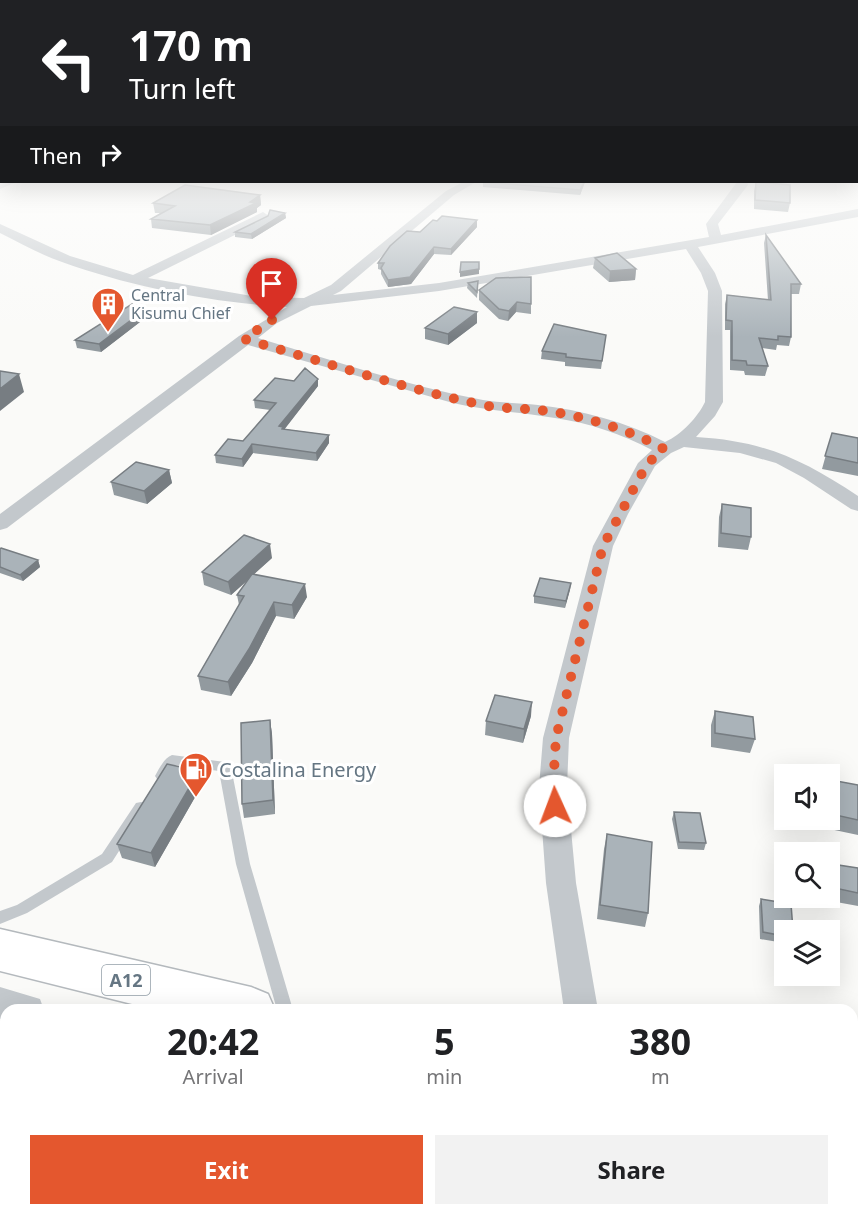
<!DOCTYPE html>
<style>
body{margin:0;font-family:"Noto Sans",sans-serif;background:#f2f2f2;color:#202124;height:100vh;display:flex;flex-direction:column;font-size:22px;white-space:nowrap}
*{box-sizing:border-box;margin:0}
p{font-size:20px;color:#757577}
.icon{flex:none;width:33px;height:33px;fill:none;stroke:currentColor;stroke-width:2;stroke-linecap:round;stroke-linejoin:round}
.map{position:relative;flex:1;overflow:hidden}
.side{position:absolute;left:0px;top:1004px;width:858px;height:212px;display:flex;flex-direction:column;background:#fff;border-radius:18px 18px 0 0;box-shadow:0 6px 24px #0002}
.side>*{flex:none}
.top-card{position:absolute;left:0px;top:0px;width:858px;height:183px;box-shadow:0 6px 24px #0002;background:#202124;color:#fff;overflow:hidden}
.buttons{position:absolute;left:774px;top:764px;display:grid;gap:12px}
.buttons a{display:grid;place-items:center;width:66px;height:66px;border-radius:0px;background:#fff;box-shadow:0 6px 24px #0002;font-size:30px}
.pin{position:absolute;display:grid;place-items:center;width:51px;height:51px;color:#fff;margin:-62px -26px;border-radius:50% 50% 50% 0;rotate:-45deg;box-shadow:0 0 6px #0007}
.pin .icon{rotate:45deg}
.me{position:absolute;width:66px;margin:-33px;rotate:358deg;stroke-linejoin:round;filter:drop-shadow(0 0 4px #0008)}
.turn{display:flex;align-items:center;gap:21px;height:126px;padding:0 30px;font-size:27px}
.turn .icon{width:78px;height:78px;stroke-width:2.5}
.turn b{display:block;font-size:42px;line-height:51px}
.then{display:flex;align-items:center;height:57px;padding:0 30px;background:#0003;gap:12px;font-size:22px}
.eta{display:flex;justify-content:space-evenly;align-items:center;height:102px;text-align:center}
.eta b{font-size:36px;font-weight:700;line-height:42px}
.cta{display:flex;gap:12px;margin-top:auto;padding:12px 30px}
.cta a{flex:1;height:69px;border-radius:0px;background:#e4572e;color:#fff;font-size:24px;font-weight:700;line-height:69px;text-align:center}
.cta a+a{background:#f2f2f2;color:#202124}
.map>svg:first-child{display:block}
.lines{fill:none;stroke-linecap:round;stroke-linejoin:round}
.highway-casing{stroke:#b4b9bd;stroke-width:3}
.lane{fill:#c3c8cc;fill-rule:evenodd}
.street{fill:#c3c8cc;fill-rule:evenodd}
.highway{fill:#fff;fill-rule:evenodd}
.wall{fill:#929a9f}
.shaded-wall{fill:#777d82}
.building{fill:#aab3b9;stroke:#777d82;stroke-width:1.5}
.route{stroke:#e4572e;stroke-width:10;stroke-dasharray:0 18}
.labels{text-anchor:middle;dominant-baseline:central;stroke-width:6;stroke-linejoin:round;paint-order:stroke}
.far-poi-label{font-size:16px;fill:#657683;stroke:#fff;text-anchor:start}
.shield{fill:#fff;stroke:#939fa8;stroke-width:1.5}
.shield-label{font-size:18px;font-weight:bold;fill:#657683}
.poi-label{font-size:20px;fill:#657683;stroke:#fff;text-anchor:start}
</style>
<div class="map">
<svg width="858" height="1214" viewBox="0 0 858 1214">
<rect width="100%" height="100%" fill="#fafaf8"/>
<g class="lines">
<!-- highway casing -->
<g class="highway-casing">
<path id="highway" d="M0 929 251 987 268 994 275 1010H156L0 971Z
M852 1118 858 1119V1173L852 1172Z"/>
</g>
<!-- lane -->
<path class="lane" d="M172 755 225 762 229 764 231 767 250 864 293 1010H277L236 864 219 771 175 765C170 773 167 783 157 779L155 776C159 769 164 758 172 755Z
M141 802 146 803 147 807 112 862 27 913 0 924V911L17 905 102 854 136 803Z"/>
<!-- street -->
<path class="street" d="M0 182H17L0 189Z
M463 182H476L454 195 341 291 333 295 439 283 709 237 706 224 737 182H747L748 185 718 224 721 235 858 209V217L698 247 715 273 722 291 723 402 715 416 696 437C764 441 802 459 858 496V511L851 509 804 478 776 463 740 453 684 447 671 453 655 466 628 514 613 546 569 738 567 787 576 883 598 1010H564L546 883 539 787 543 738 593 546 638 463 652 450C622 434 589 423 555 418 521 412 487 411 453 403L248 345 7 528 0 530V514L239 336 287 307C215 303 131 287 62 262 41 255 20 243 0 233V224L70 256 133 275 263 212 269 216 267 219 148 278 258 297 304 298 331 285 446 191ZM686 249 701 273 708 291 705 402C698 417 681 435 665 442 626 422 582 410 538 405 520 403 501 403 483 400 407 386 332 360 258 338L277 323 311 306 439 291Z
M0 987 40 999 44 1010H6V1020L0 1019Z
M794 1209H850L852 1214H796Z"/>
<!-- highway -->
<use href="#highway" class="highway"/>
</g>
<!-- wall -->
<path class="wall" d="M483 182H585L580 195 483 187Z
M756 182 790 203 788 212 754 209V191Z
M260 195 261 205 257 208V212L211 235 152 228 151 219 160 213H155L153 203Z
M285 213 286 218 252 239 235 237V232Z
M477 220V227L451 255 434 254 411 284 388 287 381 274V270L378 269V263L437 221Z
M766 235 801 284 799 294H791V337L789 346 777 345 776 350 762 348 768 366 765 376 745 375 744 371 730 370V330H725V304L727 295 768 300 764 243Z
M595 258 636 269 635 280 609 282 593 268Z
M478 281 477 298 467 288 468 283Z
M479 290 531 304V314L516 312 508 321 499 319 479 300Z
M140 322 101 352 77 348 75 340Z
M477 323 448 345 425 339V328Z
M606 335 601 369 565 366V362L541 359 542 351Z
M318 386 284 429 329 435V443L317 461 253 453 243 467 216 463 215 455 243 441 270 410 255 408 254 400Z
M832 433 858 438V476L822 469Z
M169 470 172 483 147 504 114 495 111 482Z
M722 504 751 537 748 550 718 547 719 517Z
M0 549 38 560 40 567 23 581 0 573Z
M272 558 254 574 307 597 294 619 276 616 252 663 231 696 201 690 198 676 239 605 237 595 248 580 231 595 204 585 202 572Z
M571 583 565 608 534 603V596Z
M715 711 755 739 750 753 711 747V725Z
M531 716 523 743 485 735 486 721Z
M270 720 272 734 275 814 244 818 242 804Z
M831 780 858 785V835L825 828V819H830V784Z
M202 785 155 867 122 858 117 844Z
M674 812 706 843 704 850 678 849 672 819Z
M607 834 648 913 645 927 597 919 604 849Z
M830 856 832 864 858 868V906L809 897H830Z
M761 899 784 930V943L760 939 759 906Z"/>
<!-- shaded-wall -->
<path class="shaded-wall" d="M584 182H585L580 195V190Z
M260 195 261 205 257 208V212L211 235 210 225Z
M285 213 286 218 252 239 251 234Z
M477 220V227L451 255V249Z
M434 247V254L411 284 388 287V280Z
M479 269V274L460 277V272Z
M636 269 635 280 609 282 610 271Z
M517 302 516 312 508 321 509 311Z
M477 312V323L448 345V334Z
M139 314 140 322 101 352 99 344Z
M19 374 24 392 0 411V389Z
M318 379V386L284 430 279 426Z
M329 435V443L317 461 316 453Z
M252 444 253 453 243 467 242 459Z
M169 470 172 483 147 504 144 491Z
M270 544 272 558 231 595 228 582Z
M38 560 40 567 23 581 20 575Z
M571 583 570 590 565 608 566 601Z
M305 584 307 597 294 619 292 605Z
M274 602 276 616 252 663 231 696 228 682Z
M532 702 531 716 523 743 524 729Z
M270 720 272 734 275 814 273 800Z
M199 771 202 785 155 867 151 853Z
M95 1209H105L103 1214H92Z"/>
<!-- building -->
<path class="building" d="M483 182H584L580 190Z
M756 182 790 185V203L755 200Z
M185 185 260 195 250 202 256 203 210 225 151 219 175 206 153 203Z
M270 210 285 213 251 234 235 232 268 216Z
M442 216 477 220 451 249 434 247 410 277 388 280 381 268 384 263H378L390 246 407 231 420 232 433 220 437 221Z
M766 235 801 284H791V337L778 336V340L759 338 768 366 747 365 746 361 732 360V321L726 320 727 295 771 300Z
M617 253 636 269 610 271 595 258Z
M461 262H479V269L460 272Z
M531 277V304L517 302 509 311 499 309 479 290 496 278Z
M478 281 477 292 468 283Z
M132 304 139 314 99 344 75 340Z
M454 307 477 312 448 334 425 328Z
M554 324 606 335 602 361 566 357V354L542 351Z
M305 368 318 379 279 426 283 427 282 429 329 435 316 453 252 444 242 459 215 455 228 439 243 441 276 403 254 400 275 378 294 381Z
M0 371 19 374 0 389Z
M832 433 858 438V463L825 456Z
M136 462 169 470 144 491 111 482Z
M722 504 751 508V537L721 533Z
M244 535 270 544 228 582 202 572Z
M1 548 38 560 20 575 0 567V549Z
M252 574 305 584 292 605 274 602 249 649 228 682 198 676 244 596 237 595Z
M540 578 571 583 566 601 534 596Z
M495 695 532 702 524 729 486 721Z
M715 711 753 717 755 739 715 733Z
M270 720 273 800 242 804 241 723Z
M167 764 199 771 151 853 117 844Z
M831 780 858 785V820L831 814Z
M674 812 700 813 706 843 679 842Z
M607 834 652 842 648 913 600 905Z
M789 847 810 852H789Z
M830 856 832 857V864L858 868V893L830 887Z
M761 899 791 904 793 930H784V936L763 932Z
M62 1209H95L92 1214H59Z"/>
<!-- sky -->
<linearGradient id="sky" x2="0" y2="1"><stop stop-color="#96bcdc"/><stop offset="0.5" stop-color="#fdfdfc"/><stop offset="1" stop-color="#fdfdfc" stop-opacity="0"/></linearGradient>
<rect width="858" height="337" fill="url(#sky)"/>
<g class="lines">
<!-- route -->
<path class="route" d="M272 320 244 339C324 362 402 388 483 405 501 409 520 408 538 410 581 415 626 428 664 449L647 464 603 546 556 738 553 787 555 806"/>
</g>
<!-- icons -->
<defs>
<g id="building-pin" transform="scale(1.725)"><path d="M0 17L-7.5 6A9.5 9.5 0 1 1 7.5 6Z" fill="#e4572e" stroke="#fff"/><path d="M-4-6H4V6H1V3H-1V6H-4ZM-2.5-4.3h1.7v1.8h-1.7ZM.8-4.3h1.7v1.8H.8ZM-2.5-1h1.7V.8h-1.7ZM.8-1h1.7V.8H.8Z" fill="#fff"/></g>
<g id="fuel-pin" transform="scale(1.725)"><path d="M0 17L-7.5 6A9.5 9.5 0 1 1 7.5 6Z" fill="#e4572e" stroke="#fff"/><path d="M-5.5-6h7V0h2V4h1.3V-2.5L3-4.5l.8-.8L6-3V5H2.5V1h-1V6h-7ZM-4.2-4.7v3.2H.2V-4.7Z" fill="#fff"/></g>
</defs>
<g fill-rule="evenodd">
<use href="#building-pin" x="108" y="304"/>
<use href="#fuel-pin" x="196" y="769"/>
</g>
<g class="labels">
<!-- far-poi labels -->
<g class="far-poi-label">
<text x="131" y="295">Central<tspan x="131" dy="18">Kisumu Chief</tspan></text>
</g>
<!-- shield labels -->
<rect class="shield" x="102" y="965" width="48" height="30" rx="4.5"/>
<g class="shield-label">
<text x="126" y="980">A12</text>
</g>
<!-- poi labels -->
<g class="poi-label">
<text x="219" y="769">Costalina Energy</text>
</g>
</g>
</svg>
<div class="buttons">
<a><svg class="icon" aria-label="sound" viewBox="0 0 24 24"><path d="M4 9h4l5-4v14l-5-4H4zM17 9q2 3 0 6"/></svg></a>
<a><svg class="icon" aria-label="search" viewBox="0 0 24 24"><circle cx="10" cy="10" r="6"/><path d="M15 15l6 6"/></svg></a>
<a><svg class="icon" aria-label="layers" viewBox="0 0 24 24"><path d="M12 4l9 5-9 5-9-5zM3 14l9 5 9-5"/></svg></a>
</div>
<div class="pin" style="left:272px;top:320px;background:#d93025"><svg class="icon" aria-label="arrive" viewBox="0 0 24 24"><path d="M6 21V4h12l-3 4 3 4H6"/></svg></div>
<svg class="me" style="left:555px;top:806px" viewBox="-20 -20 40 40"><circle r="19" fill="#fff"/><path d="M0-13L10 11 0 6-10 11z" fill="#e4572e"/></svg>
<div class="top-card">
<div class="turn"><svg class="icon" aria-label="left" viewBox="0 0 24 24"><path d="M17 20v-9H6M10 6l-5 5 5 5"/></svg><div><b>170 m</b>Turn left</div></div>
<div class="then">Then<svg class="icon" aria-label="right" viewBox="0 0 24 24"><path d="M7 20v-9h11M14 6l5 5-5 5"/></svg></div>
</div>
<section class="side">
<div class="eta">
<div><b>20:42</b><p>Arrival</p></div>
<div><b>5</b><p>min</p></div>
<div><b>380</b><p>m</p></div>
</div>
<div class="cta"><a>Exit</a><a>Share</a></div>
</section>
</div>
